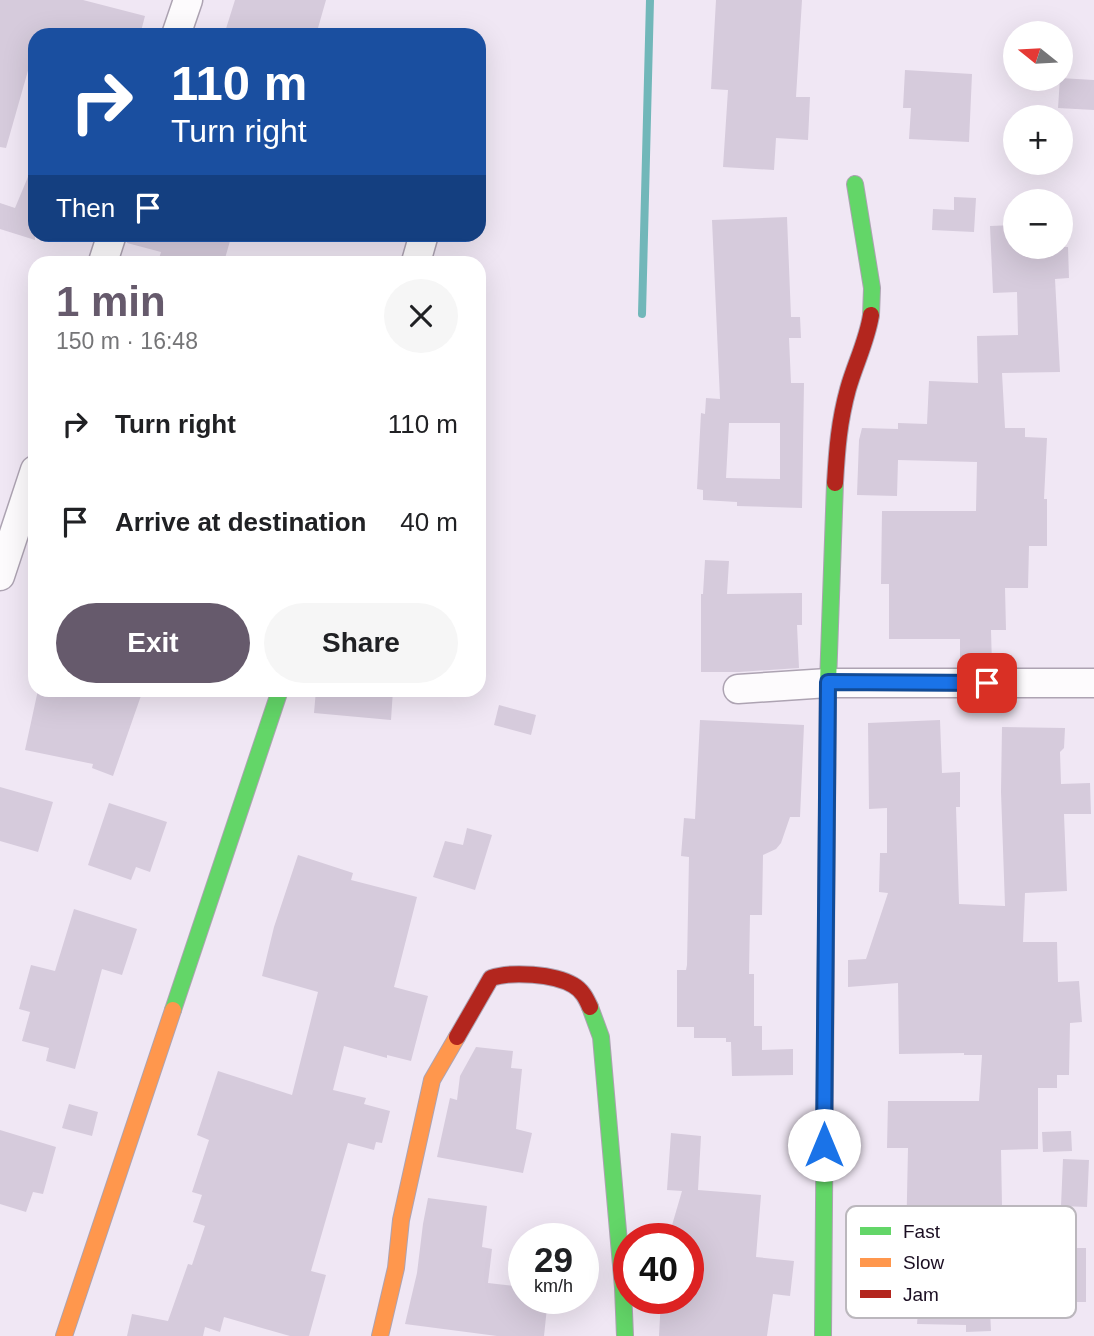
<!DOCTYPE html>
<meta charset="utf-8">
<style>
body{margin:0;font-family:Arial,sans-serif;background:#f6f6f6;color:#202124;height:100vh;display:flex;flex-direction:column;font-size:26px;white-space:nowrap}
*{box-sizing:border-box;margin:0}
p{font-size:23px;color:#757577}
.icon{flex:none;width:38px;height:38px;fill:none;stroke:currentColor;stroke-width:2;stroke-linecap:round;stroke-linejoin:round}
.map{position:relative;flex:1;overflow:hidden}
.drawer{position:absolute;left:28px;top:256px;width:458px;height:441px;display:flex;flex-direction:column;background:#fff;border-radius:21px;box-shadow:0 7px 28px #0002}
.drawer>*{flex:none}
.hud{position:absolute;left:28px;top:28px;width:458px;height:214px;border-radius:21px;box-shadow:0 7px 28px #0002;background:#1a4fa0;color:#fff;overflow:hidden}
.needle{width:46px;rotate:288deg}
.fabs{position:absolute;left:1003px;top:21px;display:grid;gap:14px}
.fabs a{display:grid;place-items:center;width:70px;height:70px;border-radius:50%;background:#fff;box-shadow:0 7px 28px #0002;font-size:35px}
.speed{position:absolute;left:508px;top:1223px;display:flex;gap:14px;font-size:35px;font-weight:700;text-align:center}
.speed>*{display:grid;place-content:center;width:91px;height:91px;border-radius:50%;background:#fff;box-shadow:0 7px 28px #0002;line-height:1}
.speed small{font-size:18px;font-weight:400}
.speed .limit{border:10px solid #d22;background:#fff;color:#111}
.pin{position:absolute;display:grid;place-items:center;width:60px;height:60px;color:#fff;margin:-30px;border-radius:14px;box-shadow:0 4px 10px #0006}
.me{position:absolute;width:77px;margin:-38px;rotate:0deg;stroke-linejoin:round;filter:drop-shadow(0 0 5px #0008)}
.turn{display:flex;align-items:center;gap:24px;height:147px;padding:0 28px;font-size:32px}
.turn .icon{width:91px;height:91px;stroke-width:2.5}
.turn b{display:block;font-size:49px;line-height:60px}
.then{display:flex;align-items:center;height:66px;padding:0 28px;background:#0003;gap:14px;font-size:26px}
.round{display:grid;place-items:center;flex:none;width:74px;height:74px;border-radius:37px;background:#f6f6f6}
.head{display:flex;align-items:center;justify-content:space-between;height:119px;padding:0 28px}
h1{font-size:42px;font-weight:600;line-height:52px;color:#665a6c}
.primary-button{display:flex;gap:14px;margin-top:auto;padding:14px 28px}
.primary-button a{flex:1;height:80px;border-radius:42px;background:#665a6c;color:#fff;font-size:28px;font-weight:600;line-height:80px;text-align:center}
.primary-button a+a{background:#f6f6f6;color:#202124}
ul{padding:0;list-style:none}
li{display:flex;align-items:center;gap:21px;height:98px;padding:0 28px}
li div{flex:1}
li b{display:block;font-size:26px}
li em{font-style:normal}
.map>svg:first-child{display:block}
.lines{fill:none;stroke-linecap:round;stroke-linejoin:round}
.stream{stroke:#71b7b9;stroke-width:8}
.building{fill:#d6cbdc;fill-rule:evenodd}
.street-casing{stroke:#ada3b2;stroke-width:31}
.fast-casing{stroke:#ada3b2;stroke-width:18}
.slow-casing{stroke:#ada3b2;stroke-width:18}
.jam-casing{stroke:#ada3b2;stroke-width:18}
.street{stroke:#fdfbfd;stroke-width:28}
.fast{stroke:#63d668;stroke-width:16}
.slow{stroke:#ff974d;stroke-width:16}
.jam{stroke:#b3261e;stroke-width:16}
.route-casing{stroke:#114b97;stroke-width:18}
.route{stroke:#1a73e8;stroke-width:12}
.key{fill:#fff;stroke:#bbb7bd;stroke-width:2}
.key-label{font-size:19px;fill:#1b0e22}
</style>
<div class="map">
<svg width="1094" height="1336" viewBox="0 0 1094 1336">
<rect width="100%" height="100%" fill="#f0e7f4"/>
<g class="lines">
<!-- stream -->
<path class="stream" d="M642 314 650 0"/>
</g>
<!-- building -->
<path class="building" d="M0 0H83L145 16 140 35H35V46L6 148 0 147Z
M235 0H326L316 35H224Z
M716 0H802L796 97H810L808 140 776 138 774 170 723 167 728 90 711 89Z
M905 70 972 74 969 142 909 139 911 108H903Z
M1060 78 1094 80V110L1058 108Z
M35 160V240L0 229V203L15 208Z
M954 197 976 198 974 232 932 230 933 209 954 210Z
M787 217 791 317H800L801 338H789L791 383H804L802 508 737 506V502L703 500V490L697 489 701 413 705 414 706 398 720 399 712 220ZM729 423H780V479L726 478Z
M1015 225V247H1068L1069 278 1055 279 1060 372 1002 373 1005 428H1025V437L1047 438 1044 499H1047V546H1029L1028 588H1005L1006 630H991L992 666H960V639H889V584H881L882 511H976L977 462 898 460 897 496 857 495 859 440 862 428 898 429V423L927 424 929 381 978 383 977 336 1018 335 1017 292 993 293 990 226Z
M128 234H232L224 262H158L161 252 127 243Z
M705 560 729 561 727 594 802 593V625H797L799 668 739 672H701V594H703Z
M38 690H143L113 776 92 768 93 764 25 750Z
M316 690H393L391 720 314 713Z
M499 705 536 715 531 735 494 725Z
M700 720 804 725 800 817H790L781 843 776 849 763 855 762 915H750L749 974H754V1026H762V1050L793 1049V1075L732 1076 731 1042H726V1038H694V1027H677V970H686L687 965 689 857 681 856 684 818 695 819Z
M940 720 942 773 960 772V807H956L959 904 1005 906 1001 792 1002 727 1065 728 1064 748 1060 752 1061 784 1090 783 1091 814H1064L1067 891 1025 893 1023 942H1057L1058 982 1079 981 1082 1022 1070 1023 1069 1075H1057V1088H1038V1149L1001 1150 1002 1206 1012 1205 1013 1248H1086V1302H1029V1309L990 1310 991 1331 966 1332V1325L917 1324 918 1311H905V1303L845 1304 846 1244H906L908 1148H887L888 1101H979L982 1055H964V1053L899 1054 898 983 848 987V960L866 959 888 893 879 892 880 853H887V808L869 809 868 723Z
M0 787 53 802 38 852 0 841Z
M109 803 167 822 150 872 136 867 131 880 88 865Z
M467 828 492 835 475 890 433 877 445 841 463 845Z
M298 855 353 873 351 880 417 897 394 987 428 996 411 1061 387 1055V1058L344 1046 333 1090 366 1098 364 1104 390 1111 382 1143 376 1142 374 1150 348 1143 311 1271 326 1275 309 1336H290L224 1317 220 1332 205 1327 203 1336H127L132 1314 168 1321 188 1264 192 1265 205 1226 193 1222 202 1195 192 1192 209 1140 197 1135 218 1071 292 1095 318 992 262 976 274 927Z
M74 909 137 929 122 975 102 969 75 1069 46 1061 49 1048 22 1041 30 1012 19 1009 31 965 55 971Z
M476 1047 513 1051 511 1068 522 1069 516 1129 532 1133 523 1173 437 1157 450 1098 457 1100 460 1076Z
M69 1104 98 1112 92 1136 62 1128Z
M0 1130 56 1147 43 1194 33 1192 26 1212 0 1204Z
M1071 1131 1072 1151 1043 1152 1042 1132Z
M671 1133 701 1136 698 1190 761 1195 756 1257 794 1261 790 1296 773 1294 767 1336H659L661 1298H688V1239H668L682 1191 667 1190Z
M1063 1159 1089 1160 1087 1207 1061 1206Z
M428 1198 487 1206 482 1247 492 1249 488 1283 523 1287V1298H548L544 1336H497L405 1324 417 1273 423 1224Z"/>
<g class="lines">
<!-- street casing -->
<g class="street-casing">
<path id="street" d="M176 35 188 0
M103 262 112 234
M416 262 424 234
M0 576 35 470
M738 689 828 683H1094"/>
</g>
<!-- fast casing -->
<g class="fast-casing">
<path id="fast" d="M855 184 872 288 871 315
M590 1007 601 1037 623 1288 625 1336
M173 1010 280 690
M823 1336 828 683 835 483"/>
</g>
<!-- slow casing -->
<g class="slow-casing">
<path id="slow" d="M64 1336 173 1010
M380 1336 396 1268 401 1220 432 1080 457 1037"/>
</g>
<!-- jam casing -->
<g class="jam-casing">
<path id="jam" d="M835 483C837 449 839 422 848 389 855 364 867 341 871 315
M457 1037 491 978C512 971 554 974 573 985 582 990 586 998 590 1007"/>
</g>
<!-- street -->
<use href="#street" class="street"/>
<!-- fast -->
<use href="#fast" class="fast"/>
<!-- slow -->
<use href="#slow" class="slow"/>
<!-- jam -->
<use href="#jam" class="jam"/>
</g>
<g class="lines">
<!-- route casing -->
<g class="route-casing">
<path id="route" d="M824 1145 828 682 987 683"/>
</g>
<!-- route -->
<use href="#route" class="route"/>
</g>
<!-- legend -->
<rect x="846" y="1206" width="230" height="112" rx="10" class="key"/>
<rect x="860" y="1227" width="31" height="8" fill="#63d668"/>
<rect x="860" y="1258" width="31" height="9" fill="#ff974d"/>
<rect x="860" y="1290" width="31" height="8" fill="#b3261e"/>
<g class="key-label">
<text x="903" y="1238">Fast</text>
<text x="903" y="1269">Slow</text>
<text x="903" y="1301">Jam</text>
</g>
</svg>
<div class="fabs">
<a><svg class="needle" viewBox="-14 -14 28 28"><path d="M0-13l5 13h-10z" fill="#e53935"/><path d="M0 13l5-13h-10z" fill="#757577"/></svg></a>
<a>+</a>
<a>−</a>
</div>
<div class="speed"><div>29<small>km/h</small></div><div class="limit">40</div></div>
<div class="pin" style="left:987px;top:683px;background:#d93025"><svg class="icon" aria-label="arrive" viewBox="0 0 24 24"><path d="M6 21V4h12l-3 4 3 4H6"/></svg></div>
<svg class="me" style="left:824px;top:1145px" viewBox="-20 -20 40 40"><circle r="19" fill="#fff"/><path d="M0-13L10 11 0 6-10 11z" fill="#1a73e8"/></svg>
<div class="hud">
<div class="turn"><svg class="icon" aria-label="right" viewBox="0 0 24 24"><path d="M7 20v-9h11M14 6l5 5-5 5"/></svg><div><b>110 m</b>Turn right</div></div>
<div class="then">Then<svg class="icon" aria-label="arrive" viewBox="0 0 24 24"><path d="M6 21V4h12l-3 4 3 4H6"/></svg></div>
</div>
<section class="drawer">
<div class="head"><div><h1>1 min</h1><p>150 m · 16:48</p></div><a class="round"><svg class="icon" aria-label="close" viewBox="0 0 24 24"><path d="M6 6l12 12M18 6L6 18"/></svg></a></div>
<ul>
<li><svg class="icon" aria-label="right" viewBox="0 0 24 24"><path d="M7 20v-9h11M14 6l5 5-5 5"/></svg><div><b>Turn right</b></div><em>110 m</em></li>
<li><svg class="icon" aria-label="arrive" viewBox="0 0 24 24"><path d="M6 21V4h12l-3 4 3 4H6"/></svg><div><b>Arrive at destination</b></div><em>40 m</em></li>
</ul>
<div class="primary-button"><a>Exit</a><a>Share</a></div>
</section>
</div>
